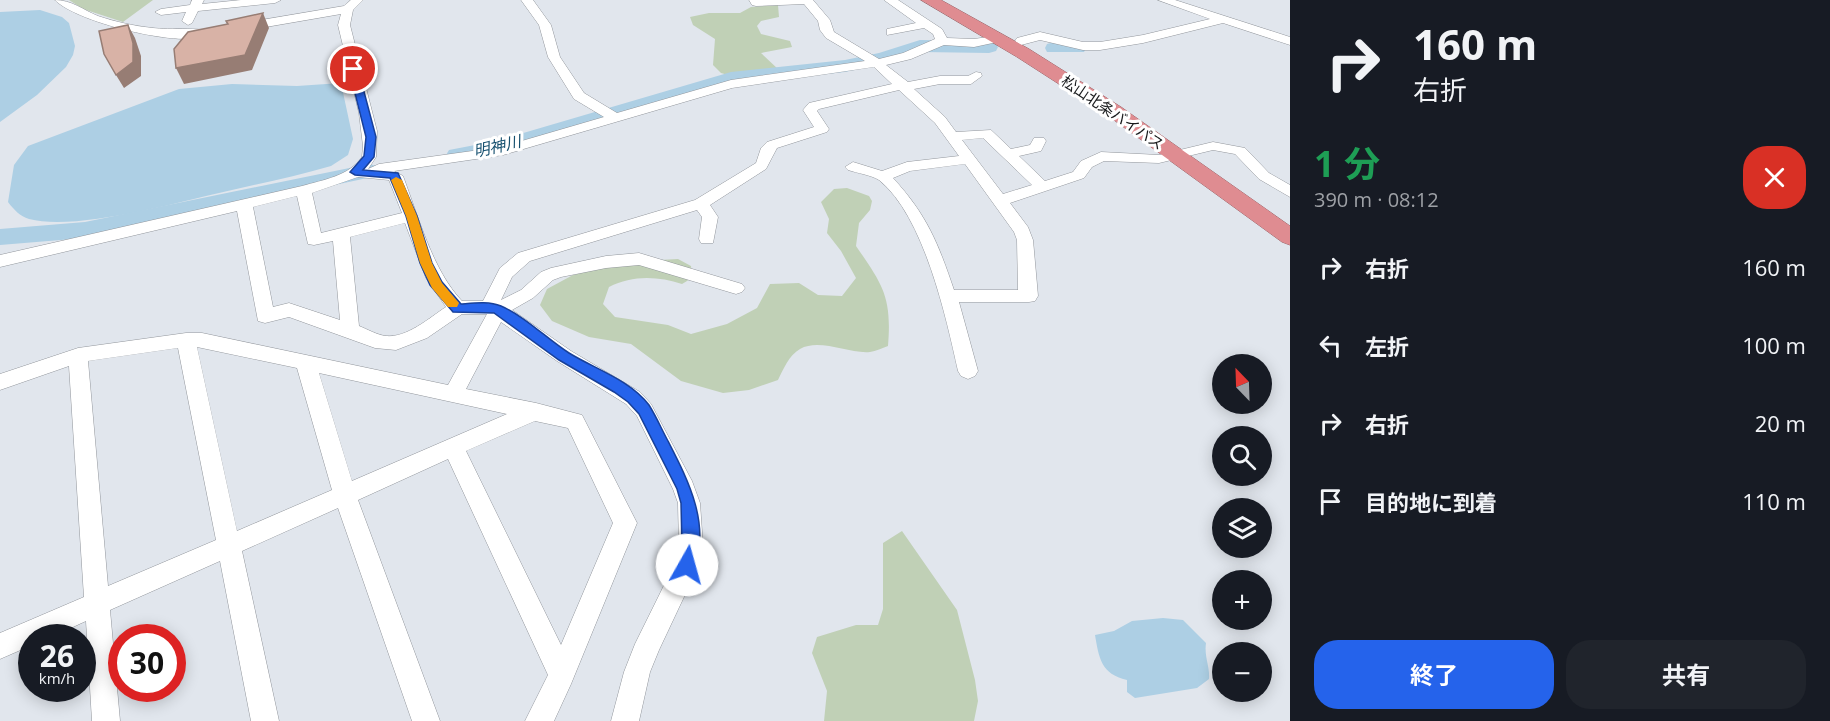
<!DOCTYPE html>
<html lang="ja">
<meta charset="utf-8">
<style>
body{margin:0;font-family:"Open Sans","Noto Sans JP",sans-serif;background:#20242c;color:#f1f3f6;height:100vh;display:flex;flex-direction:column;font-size:22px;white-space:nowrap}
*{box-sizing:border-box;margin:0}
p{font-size:20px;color:#9ea1a6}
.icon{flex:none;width:33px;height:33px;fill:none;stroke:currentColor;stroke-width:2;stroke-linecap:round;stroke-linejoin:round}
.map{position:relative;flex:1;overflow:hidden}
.details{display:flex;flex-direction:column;background:#171b24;width:540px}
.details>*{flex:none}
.hud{background:#171b24;color:#f1f3f6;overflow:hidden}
.needle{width:39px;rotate:337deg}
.buttons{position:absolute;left:1212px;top:354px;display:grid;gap:12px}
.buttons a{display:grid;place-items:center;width:60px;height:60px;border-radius:50%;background:#171b24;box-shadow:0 3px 15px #0003;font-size:30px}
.speed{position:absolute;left:18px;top:624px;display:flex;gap:12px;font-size:30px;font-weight:700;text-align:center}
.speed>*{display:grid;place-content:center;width:78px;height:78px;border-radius:50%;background:#171b24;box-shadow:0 3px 15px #0003;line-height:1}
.speed small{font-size:15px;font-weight:400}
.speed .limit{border:9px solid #d22;background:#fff;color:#111}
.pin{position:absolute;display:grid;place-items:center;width:51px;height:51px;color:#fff;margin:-26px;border:3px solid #fff;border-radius:50%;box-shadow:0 2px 6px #0007}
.me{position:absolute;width:66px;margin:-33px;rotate:7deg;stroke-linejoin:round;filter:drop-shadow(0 0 4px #0008)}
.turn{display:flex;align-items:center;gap:21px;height:126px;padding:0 24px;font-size:27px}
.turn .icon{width:78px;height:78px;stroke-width:2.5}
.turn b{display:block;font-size:42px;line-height:51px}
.round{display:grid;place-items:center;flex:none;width:63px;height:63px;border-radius:24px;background:#20242c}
.summary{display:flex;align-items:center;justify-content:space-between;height:102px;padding:0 24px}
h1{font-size:36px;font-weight:700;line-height:45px;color:#1e9e55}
.button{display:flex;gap:12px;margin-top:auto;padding:12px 24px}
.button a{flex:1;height:69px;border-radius:24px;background:#2563eb;color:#fff;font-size:24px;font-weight:700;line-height:69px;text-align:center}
.button a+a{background:#20242c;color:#f1f3f6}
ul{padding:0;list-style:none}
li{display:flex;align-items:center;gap:18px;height:78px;padding:0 24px}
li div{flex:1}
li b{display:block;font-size:22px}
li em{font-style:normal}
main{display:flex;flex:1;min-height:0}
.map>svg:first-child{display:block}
.green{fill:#c0d0b6}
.water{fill:#adcfe4}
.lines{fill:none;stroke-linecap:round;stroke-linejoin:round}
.river{fill:#adcfe4;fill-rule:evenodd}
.minor-casing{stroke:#92969c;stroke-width:1}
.highway-casing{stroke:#996468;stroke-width:1}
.minor{fill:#fff;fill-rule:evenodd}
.highway{fill:#df8c91;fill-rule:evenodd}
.shaded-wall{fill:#977d74}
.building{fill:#d8b2a6;stroke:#977d74;stroke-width:1.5}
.route{fill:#2563eb;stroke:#184099;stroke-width:1.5}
.slow{fill:#f59e0b}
.labels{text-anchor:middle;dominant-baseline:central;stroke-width:6;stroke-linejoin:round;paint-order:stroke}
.far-street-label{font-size:15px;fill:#181a1c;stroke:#fff}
.far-water-label{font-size:16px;font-style:italic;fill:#16506f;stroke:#fff}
</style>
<main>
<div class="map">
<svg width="1290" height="721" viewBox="0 0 1290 721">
<rect width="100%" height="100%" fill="#e1e6ed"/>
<!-- green -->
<path class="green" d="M69 0H153L123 22 83 9Z
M778 5 779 17 761 21 757 26 761 34 790 41 792 47 761 53 779 70 728 75 721 73 713 65 715 39 693 25 690 17 709 13H740L751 7Z
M847 188 869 196 872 201 870 210 859 223 856 246C883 285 892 297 888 346 882 348 876 351 870 352 848 354 820 338 800 349 789 355 783 370 778 380L749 390 723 393 681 381 631 344 589 337 552 321 540 305 547 289 573 275 604 267 641 261 678 259 691 266 692 278 682 284C658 276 632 275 609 287L603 304 615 317 668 325 691 334 727 324 757 308 770 284 799 283 818 295 842 296 856 278 841 251 827 233 829 219 821 202 834 189Z
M902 531 957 610 975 680 978 701 974 721H824L827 691 812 653 817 637 856 625H878L883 609V543Z"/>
<!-- water -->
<path class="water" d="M40 10 62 17 69 23 75 46 73 55 66 67 37 95 0 122V12Z
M341 83 353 139 348 155 331 166C294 177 256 184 219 193 172 204 74 231 29 219 20 216 14 210 8 202L14 165 28 146 179 89 232 84 297 86Z
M1163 618 1183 620 1206 643C1204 657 1210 666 1209 679L1197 688 1135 698 1127 692V680C1101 674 1099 658 1095 635L1114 631 1132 621Z"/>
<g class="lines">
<!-- river -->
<path class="river" d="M920 40 989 41 996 43 998 47 996 51 989 53 922 52 890 62 845 72 733 84 507 152 457 162 449 160 446 155 449 150 496 141 731 72 845 60 879 53Z
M1054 42 1084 44 1086 48 1084 52H1047L1045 48 1047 44Z
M369 164 377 166 381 171 377 176 85 238 0 245V229L85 222Z"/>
<!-- minor casing -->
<g class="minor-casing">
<path id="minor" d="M55 0C72 0 83 10 98 16 116 22 134 26 153 28 166 30 210 27 217 33 195 52 76 23 55 0Z
M192 0H204L202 4 241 0H281L275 3 198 11 192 23 188 25 182 21 186 12 161 15 155 12 161 9 190 5Z
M351 0H363L353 10 350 25 377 131 376 157 368 169 379 164 501 147 604 117 574 99 548 57 539 25 521 0H533L551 25 560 57 584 93 617 113 731 80 865 61 826 38 820 30 818 21 804 4 756 6 752 5 749 0H813L830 20 834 32 879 59 903 53 935 39 933 34 924 28 887 35V29L916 23 884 0H898L942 29 947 38 974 39 1002 35V41L974 47 944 45 911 59 886 65 908 82 940 76H968L976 72 981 73 982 76 971 84H940L914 89 945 117 956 132 991 130 1011 149 1030 145 1034 138H1044L1046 141 1041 151 1019 156 1045 181 1073 172 1081 161 1101 152 1159 155 1213 142 1245 148 1269 173 1290 185V197L1259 179 1235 154 1213 150 1159 163 1104 161 1092 167 1084 178 1010 203 1028 227 1033 240 1038 296 1035 301 1029 302H959L978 371 975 376 968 379 961 376 958 371C946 317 924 216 879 180 871 175 857 173 848 170L845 167 853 162 882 171 907 162 959 156 935 123 899 90 819 109 817 111 829 129 827 132 777 148 766 169 710 205 718 217 713 243H701L699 239 702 217 697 210 530 261 512 277 501 300 521 290 541 272 551 268 606 256 639 253 742 284 745 288 742 292 736 294 639 265 606 268 561 277 553 280 533 298 512 310 571 351 640 392 651 404 692 481 700 503 703 546 699 565 659 650 650 672 639 721H611L624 672 635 644 675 563 679 546 678 503 673 489 637 416 626 404 557 361 501 322 466 389 536 403 582 415 637 523 571 684 554 721H525L548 675 448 459 358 500 440 721H412L338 508 242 551 279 721H251L220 561 110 610 120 721H92L86 621 49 638H32V645L0 659V633L84 597 69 366 0 390V374L78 348 186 333H202L448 385 487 314H462L427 338 396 350 375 348 289 317 265 323 258 321 237 211 0 267V255L302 186C323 180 349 176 362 157L363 146 359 113 338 25 341 14 243 31 237 27 243 23 344 6ZM874 67 892 84 809 103 803 110 814 127 767 142 761 148 756 163 695 200 518 253 500 268 483 301H462C433 271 418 216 403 176L394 171 503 155 732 88ZM983 138 1032 185 1003 194 962 140ZM965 164 1014 232 1017 240 1018 290H954C938 243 927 215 893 178L910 171ZM358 177 389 180 402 213 321 233 312 193ZM297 196 308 244 314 245 333 241 340 320 289 303 273 307 253 207ZM405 223 426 278 446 307C429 318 407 338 386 336 377 335 367 329 359 326L350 237ZM197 347 297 368 332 490 237 531ZM178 348 216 540 108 586 88 361ZM319 373 507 414 352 481ZM535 421 568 428 613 523 561 645 466 451Z
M1158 0H1175L1290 37V45L1223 23 1143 43 1100 50H1083L1040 40 1021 45 1015 41 1017 38 1040 32 1083 42H1100L1143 35 1210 19Z"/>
</g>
<!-- highway casing -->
<g class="highway-casing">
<path id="highway" d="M921 0H941L1029 49 1121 107 1290 226V245L1282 242 1107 115 1017 57Z"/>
</g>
<!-- minor -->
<use href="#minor" class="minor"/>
<!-- highway -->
<use href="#highway" class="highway"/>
</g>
<!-- shaded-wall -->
<path class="shaded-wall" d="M263 13 269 28 252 70 184 84 176 68Z
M128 25 135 38 141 56V76L124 88 116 75Z"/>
<!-- building -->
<path class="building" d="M263 13 245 55 176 68 174 49 188 32 228 24 226 21Z
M128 25 133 43V62L116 75 104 54 99 31Z"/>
<!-- route -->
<path class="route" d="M353 66 358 69 376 137 374 157 363 170 398 173 417 216 432 263 442 282 461 304C474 303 489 301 501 306 526 317 547 339 569 353 595 369 630 380 649 405 656 416 662 430 668 441 688 480 712 526 693 571L687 573 681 571 678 565 682 546 681 503 677 489 639 414 628 402 614 392 559 360 494 313 453 312 430 285 420 263 406 216 390 178 355 175 350 172 364 156 366 137 349 69Z"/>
<!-- slow -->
<path class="slow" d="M396 177 402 180 417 216 432 263 442 283 459 303 457 307H448L432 288 420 263 406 216 391 180Z"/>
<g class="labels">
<!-- far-street labels -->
<g class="far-street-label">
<text transform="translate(1113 112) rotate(34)">松山北条バイパス</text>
</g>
<!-- far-water labels -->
<g class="far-water-label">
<text transform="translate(497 146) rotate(-13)">明神川</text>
</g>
</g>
</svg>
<div class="buttons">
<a><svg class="needle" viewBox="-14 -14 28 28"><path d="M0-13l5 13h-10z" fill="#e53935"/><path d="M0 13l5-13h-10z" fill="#9ea1a6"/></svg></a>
<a><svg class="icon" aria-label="search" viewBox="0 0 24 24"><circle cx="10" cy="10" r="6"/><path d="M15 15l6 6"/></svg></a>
<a><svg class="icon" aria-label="layers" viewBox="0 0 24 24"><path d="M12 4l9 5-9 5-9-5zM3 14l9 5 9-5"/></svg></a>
<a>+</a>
<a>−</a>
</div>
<div class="speed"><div>26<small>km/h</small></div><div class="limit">30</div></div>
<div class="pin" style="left:353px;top:69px;background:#d93025"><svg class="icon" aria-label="arrive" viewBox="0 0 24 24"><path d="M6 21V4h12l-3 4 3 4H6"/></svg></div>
<svg class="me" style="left:687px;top:565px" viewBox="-20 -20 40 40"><circle r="19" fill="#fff"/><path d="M0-13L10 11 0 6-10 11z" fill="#2563eb"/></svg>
</div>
<section class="details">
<div class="hud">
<div class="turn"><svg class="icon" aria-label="right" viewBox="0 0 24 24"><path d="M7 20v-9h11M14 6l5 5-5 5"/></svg><div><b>160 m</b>右折</div></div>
</div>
<div class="summary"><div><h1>1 分</h1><p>390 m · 08:12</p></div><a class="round" style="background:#d93025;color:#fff"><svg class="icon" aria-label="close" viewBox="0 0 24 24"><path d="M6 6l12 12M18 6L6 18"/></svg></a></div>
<ul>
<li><svg class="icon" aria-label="right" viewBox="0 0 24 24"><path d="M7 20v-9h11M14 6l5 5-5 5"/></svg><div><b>右折</b></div><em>160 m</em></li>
<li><svg class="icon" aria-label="left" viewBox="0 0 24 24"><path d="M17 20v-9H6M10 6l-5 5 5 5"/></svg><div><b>左折</b></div><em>100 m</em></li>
<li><svg class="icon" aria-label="right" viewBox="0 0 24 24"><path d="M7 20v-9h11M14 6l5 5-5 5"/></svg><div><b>右折</b></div><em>20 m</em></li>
<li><svg class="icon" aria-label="arrive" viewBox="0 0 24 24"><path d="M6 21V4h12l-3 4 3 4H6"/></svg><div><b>目的地に到着</b></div><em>110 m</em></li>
</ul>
<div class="button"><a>終了</a><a>共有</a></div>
</section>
</main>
